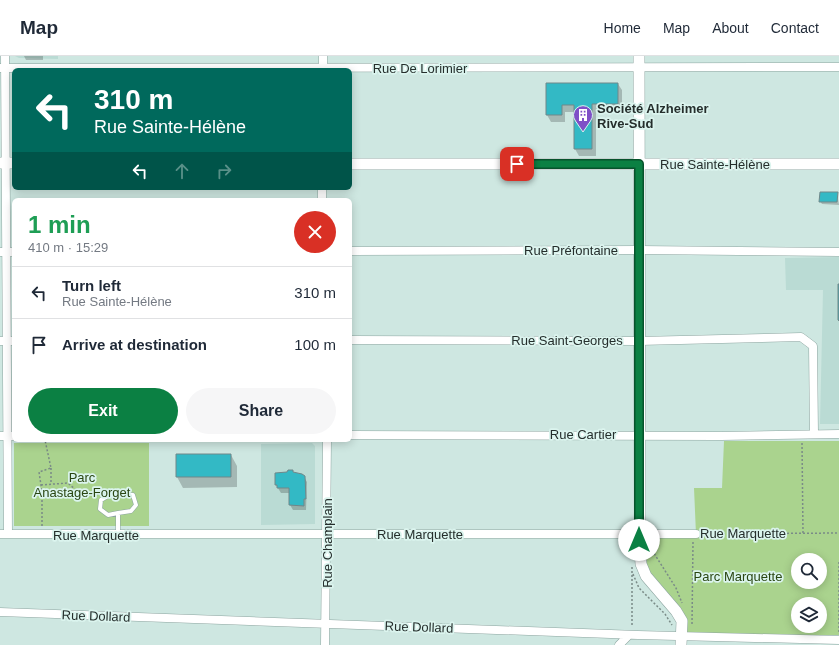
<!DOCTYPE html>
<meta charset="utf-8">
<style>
body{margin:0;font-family:Helvetica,sans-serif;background:#f6f6f7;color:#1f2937;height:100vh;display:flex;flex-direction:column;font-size:15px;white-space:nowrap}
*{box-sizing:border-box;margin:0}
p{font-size:13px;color:#747a83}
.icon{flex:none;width:22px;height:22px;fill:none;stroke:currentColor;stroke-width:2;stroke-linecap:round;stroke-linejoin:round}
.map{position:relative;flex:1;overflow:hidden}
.details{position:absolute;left:12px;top:142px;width:340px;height:244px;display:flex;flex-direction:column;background:#fff;border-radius:6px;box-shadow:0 2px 10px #0003}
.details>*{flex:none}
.top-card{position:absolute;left:12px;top:12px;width:340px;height:122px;border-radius:6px;box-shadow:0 2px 10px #0003;background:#00695c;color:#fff;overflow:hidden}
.tools{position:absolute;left:791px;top:497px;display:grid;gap:8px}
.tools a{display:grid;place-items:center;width:36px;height:36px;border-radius:50%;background:#fff;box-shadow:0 2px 10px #0003;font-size:20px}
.pin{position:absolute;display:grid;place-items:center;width:34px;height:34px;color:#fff;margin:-17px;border-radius:8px;box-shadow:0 2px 6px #0006}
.me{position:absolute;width:44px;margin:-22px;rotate:0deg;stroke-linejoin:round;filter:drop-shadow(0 0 3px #0008)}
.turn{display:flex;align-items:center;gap:14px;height:84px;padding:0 16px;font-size:18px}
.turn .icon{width:52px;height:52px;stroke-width:2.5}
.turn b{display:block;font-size:28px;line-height:34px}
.lanes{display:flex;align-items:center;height:38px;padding:0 16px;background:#0003;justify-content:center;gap:20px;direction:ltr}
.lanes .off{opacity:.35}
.round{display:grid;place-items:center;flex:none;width:42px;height:42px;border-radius:21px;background:#f6f6f7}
.headline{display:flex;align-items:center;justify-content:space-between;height:68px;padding:0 16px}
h1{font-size:24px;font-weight:800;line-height:30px;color:#1e9e55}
.action{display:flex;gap:8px;margin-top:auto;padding:8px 16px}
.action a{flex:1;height:46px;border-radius:24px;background:#0b8043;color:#fff;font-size:16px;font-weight:800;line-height:46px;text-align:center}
.action a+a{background:#f6f6f7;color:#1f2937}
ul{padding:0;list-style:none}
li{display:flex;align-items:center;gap:12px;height:52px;padding:0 16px;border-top:1px solid #e0e1e3}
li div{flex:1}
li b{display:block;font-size:15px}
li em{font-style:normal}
header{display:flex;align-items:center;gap:24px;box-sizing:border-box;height:56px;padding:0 20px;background:#fff;border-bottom:1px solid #e0e1e3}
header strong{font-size:19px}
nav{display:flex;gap:22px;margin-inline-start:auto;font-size:14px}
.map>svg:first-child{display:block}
.built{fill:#badbd4}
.green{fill:#aad38e;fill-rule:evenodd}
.shadow{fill:#0003}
.building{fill:#33b9c5;stroke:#708789}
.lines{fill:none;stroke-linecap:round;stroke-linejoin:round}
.lane-casing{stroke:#8da5a0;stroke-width:5}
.street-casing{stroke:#8da5a0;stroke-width:9}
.secondary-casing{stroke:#8da5a0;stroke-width:12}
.path{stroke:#7a8b87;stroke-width:1.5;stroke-dasharray:2 2;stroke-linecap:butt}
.lane{stroke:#fff;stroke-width:4}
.street{stroke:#fff;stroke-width:8}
.secondary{stroke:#fff;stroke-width:11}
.route-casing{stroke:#07532c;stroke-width:10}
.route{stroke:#0b8043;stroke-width:7}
.labels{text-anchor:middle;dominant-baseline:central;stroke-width:3.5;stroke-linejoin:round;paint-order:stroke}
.street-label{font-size:13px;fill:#252e2c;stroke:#dbf4ee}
.poi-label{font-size:13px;font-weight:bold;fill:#252e2c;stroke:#dbf4ee;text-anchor:start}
.park-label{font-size:13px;fill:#2a4612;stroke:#dbf4ee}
</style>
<header>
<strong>Map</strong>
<nav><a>Home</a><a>Map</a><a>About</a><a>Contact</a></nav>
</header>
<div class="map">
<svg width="839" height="589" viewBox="0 0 839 589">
<rect width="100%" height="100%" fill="#cee7e1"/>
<!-- built -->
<path class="built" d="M15 0H58V3L19 2Z
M839 201V368H820L823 234H786L785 202Z
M312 387 315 390V468L261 469V388Z"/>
<!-- green -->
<path class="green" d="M724 385H839V579L681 580 682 560C660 533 640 514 639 477L696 478 694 432H722ZM798 504H820V526H798ZM798 548H820V570H798Z
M14 387H149V470H14Z"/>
<!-- shadow -->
<path class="shadow" d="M24 0H43V4H26Z
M547 28H618L622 34V54H596V100H579L575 93V56H565V66H551L547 59Z
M837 137 839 149 822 148 820 145Z
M177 399H231L237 410V431L183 432 177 421Z
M293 417 304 421 307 426 306 454H293L290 449V437H281L276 429V418Z"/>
<!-- building -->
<path class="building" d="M546 27H618V48H592V93H574V49H562V59H546Z
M820 136H838L837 146H819Z
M838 228H839V265L838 264Z
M176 398H231V421H176Z
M288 414H293V416L302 418 305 420 306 443H304V450L289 449V432H277V429H275V417L287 416Z"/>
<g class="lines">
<!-- lane casing -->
<g class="lane-casing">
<path id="lane" d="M118 478V457L131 455 136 449 133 439C120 437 112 437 101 444L100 453 108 459 118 457"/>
</g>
<!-- street casing -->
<g class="street-casing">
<path id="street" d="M5 0 8 478
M323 0V14
M0 12 839 11
M322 144V132
M350 195 639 194 839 196
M0 196H14
M350 284 639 285 801 281 813 290 814 378
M0 285H14
M350 379 721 380 839 378
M0 380H14
M0 478H696
M0 556 638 579 839 584
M325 589 327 384
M619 589 629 579"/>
</g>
<!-- secondary casing -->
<g class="secondary-casing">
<path id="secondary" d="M639 0 640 495 641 508 646 520 676 555 682 565 681 589
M0 107H14
M350 108H839"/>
</g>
<!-- path -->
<path class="path" d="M802 387 803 477
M51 426V412
M41 429 68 427 78 436 97 437 98 439
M42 470V436L39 416 51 412 45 384
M703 478 839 477
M650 491 676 532 682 547
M632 511V571
M633 518 639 532 665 558 672 569
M692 568 693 486
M839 576V506"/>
<!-- lane -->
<use href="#lane" class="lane"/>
<!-- street -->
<use href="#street" class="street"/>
<!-- secondary -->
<use href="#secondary" class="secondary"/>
</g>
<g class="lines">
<!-- route casing -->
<g class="route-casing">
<path id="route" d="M517 108H639V484"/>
</g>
<!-- route -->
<use href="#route" class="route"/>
</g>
<!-- icons -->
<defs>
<g id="building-pin" transform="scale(1)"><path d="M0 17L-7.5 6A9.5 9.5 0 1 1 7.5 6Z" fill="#7f4fc7" stroke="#dbf4ee"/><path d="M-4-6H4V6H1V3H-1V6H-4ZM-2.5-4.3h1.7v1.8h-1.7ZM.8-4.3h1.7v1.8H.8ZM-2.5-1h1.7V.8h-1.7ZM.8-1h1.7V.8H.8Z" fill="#fff"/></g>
</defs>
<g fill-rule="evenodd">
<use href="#building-pin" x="583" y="59"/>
</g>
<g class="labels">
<!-- street labels -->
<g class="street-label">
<text x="420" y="12">Rue De Lorimier</text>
<text x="715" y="108">Rue Sainte-Hélène</text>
<text x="571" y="194">Rue Préfontaine</text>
<text x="567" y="284">Rue Saint-Georges</text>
<text x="583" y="378">Rue Cartier</text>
<text x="743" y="477">Rue Marquette</text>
<text x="420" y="478">Rue Marquette</text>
<text x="96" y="479">Rue Marquette</text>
<text transform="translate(327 487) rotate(-90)">Rue Champlain</text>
<text transform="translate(96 560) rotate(2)">Rue Dollard</text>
<text transform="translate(419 571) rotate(2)">Rue Dollard</text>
</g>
<!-- poi labels -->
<g class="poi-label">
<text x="597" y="52">Société Alzheimer<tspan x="597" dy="15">Rive-Sud</tspan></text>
</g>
<!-- park labels -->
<g class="park-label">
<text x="82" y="421">Parc<tspan x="82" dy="15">Anastage-Forget</tspan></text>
<text x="738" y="520">Parc Marquette</text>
</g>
</g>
</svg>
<div class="tools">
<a><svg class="icon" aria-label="search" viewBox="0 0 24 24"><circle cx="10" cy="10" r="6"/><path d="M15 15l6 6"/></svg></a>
<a><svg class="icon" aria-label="layers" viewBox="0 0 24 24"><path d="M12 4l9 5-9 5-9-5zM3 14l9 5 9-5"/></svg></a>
</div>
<div class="pin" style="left:517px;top:108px;background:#d93025"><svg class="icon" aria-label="arrive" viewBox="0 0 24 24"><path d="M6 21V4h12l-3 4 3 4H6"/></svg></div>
<svg class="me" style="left:639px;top:484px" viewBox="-20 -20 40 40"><circle r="19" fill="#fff"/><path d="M0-13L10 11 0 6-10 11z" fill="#0b8043"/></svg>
<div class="top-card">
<div class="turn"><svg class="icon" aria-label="left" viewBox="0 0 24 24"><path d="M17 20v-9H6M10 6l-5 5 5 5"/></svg><div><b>310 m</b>Rue Sainte-Hélène</div></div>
<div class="lanes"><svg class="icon" aria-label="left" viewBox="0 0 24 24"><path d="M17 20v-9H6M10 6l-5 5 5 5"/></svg><svg class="icon off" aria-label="ahead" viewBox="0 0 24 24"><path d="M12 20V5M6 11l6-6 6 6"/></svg><svg class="icon off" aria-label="right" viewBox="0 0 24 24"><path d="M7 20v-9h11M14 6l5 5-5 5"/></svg></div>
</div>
<section class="details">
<div class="headline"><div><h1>1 min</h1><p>410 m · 15:29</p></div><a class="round" style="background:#d93025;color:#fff"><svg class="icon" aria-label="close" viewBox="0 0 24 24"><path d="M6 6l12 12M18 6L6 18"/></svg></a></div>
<ul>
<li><svg class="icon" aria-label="left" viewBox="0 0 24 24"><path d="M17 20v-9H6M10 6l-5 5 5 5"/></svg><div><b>Turn left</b><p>Rue Sainte-Hélène</p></div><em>310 m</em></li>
<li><svg class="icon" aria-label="arrive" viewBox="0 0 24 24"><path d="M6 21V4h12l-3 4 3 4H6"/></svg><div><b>Arrive at destination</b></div><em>100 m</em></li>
</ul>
<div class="action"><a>Exit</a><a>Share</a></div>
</section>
</div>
